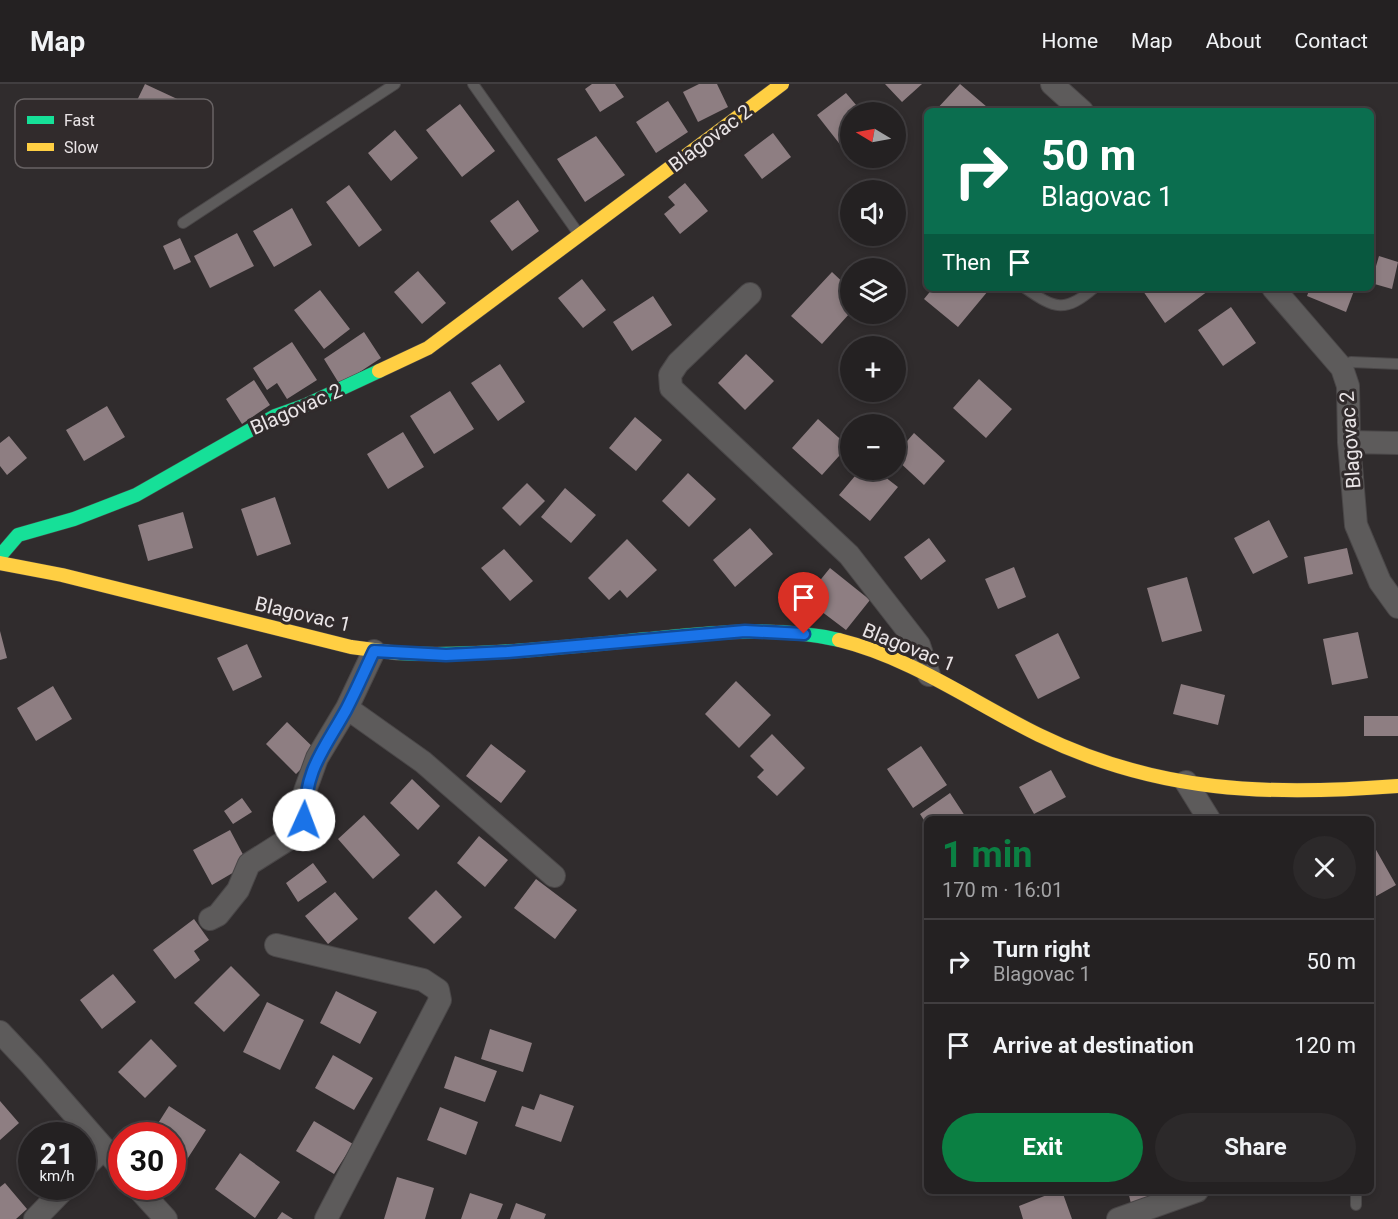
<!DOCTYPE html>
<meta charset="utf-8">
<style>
body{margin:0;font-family:Roboto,sans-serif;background:#2c292a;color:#f1f3f6;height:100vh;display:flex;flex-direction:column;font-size:22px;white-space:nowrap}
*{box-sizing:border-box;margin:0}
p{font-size:20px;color:#a3a3a5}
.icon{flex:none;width:33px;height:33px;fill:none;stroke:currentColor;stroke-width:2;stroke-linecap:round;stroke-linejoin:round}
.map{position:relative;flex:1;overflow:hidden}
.side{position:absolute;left:924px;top:732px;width:450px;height:378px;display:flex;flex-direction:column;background:#242122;border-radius:9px;box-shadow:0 3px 9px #0003,0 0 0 2px #413e40}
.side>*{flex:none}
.hud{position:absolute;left:924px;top:24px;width:450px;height:183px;border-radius:9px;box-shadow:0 3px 9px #0003,0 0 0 2px #413e40;background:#0b6e4f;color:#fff;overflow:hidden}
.needle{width:39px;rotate:280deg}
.controls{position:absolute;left:840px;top:18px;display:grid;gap:12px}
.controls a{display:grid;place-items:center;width:66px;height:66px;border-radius:50%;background:#242122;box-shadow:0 3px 9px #0003,0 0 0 2px #413e40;font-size:30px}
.speed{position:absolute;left:18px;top:1038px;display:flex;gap:12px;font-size:30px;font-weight:700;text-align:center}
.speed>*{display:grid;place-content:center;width:78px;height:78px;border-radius:50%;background:#242122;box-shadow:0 3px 9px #0003,0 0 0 2px #413e40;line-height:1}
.speed small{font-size:15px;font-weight:400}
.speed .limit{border:9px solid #d22;background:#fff;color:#111}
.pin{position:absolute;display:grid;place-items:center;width:51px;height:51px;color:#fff;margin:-62px -26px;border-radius:50% 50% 50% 0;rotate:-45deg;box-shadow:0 0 6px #0007}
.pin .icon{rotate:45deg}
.me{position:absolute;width:66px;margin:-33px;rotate:2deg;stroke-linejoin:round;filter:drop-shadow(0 0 4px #0008)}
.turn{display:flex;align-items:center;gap:21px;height:126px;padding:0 18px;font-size:27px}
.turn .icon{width:78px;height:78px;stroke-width:2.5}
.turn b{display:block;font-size:42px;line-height:51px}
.then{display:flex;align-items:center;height:57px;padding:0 18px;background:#0003;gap:12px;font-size:22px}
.round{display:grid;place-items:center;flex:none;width:63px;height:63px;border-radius:32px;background:#2c292a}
.overview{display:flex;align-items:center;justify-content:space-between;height:102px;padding:0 18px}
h1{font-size:36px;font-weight:700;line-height:45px;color:#0b8043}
.cta{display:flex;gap:12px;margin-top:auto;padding:12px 18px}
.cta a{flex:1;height:69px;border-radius:36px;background:#0b8043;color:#fff;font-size:24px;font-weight:700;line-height:69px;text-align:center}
.cta a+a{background:#2c292a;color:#f1f3f6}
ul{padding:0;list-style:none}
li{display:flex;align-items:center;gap:18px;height:84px;padding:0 18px;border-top:2px solid #413e40}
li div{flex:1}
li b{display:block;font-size:22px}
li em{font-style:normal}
header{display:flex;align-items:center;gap:36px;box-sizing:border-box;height:84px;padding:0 30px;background:#242122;border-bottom:2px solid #413e40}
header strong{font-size:28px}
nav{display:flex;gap:33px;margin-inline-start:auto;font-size:21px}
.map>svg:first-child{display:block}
.building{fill:#8e7e82}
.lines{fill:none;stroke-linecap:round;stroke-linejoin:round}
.lane-casing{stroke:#4a4748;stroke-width:12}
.street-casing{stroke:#4a4748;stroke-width:24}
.fast-casing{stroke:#4a4748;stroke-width:15}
.slow-casing{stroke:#4a4748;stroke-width:15}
.lane{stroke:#5d5b5b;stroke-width:10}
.street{stroke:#5d5b5b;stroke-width:22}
.fast{stroke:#16e098;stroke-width:14}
.slow{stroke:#ffcf43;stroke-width:14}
.route-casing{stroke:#114b97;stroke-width:15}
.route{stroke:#1a73e8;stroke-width:10}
.labels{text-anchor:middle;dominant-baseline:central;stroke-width:6;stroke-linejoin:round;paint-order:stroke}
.street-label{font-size:20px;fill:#eae5e7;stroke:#312b2c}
.key{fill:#312b2c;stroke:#686364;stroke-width:1.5}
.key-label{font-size:16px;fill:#eae5e7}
</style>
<header>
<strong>Map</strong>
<nav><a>Home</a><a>Map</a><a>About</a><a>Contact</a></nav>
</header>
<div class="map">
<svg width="1398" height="1135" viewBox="0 0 1398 1135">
<rect width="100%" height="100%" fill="#302c2d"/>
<!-- building -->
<path class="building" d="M145 0 188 20 171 56 128 35Z
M592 0H615L624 13 600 28 585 5Z
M699 0H717L728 23 698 38 683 8Z
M885 0H922L902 18Z
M960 0 987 23 983 27H935Z
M846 9 862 28H850V56L842 63 817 31Z
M668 17 688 48 656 69 636 38Z
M460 20 495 67 462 93 426 46Z
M395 46 418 74 391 97 368 69Z
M773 49 791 73 762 95 744 71Z
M596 52 625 91 585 118 557 75Z
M685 99 708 127 680 150 664 130 675 121 668 113Z
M349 101 382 146 359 163 326 118Z
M518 116 539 147 512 167 490 137Z
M292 124 312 161 274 183 253 147Z
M237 149 254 182 210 204 194 172Z
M180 154 191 178 174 186 163 162Z
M1379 172 1398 178 1392 205 1371 199Z
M418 187 446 219 422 240 394 208Z
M832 188 850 205V229L822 260 791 232Z
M582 195 606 226 583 244 558 214Z
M933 204H985L988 207 958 243 924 215Z
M1141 204H1206L1208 207 1165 239Z
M1310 204H1355L1346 228 1307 212Z
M320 206 350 245 324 265 294 226Z
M653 212 672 241 632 267 613 238Z
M1231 223 1256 259 1223 282 1198 246Z
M364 248 381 274 340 301 324 275Z
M292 258 317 296 287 315 277 299 267 306 253 284Z
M746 270 774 297 745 326 718 299Z
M500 280 525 318 498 337 471 299Z
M979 295 1012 325 986 354 953 324Z
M254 296 270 321 242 340 226 315Z
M450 307 474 345 434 370 410 332Z
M107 322 125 353 84 377 66 346Z
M635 333 662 356 636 387 609 364Z
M818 335 848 362 822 391 792 364Z
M403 348 424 383 388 405 367 370Z
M914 349 945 377 924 401 896 375V370Z
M9 352 27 374 7 391 0 382V359Z
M860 386H876L898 403 870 437 839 411Z
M688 389 716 415 689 443 662 417Z
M527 399 545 417 520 442 502 424Z
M565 404 596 431 571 459 541 433Z
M275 413 291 460 257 472 241 425Z
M183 428 193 464 148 477 138 441Z
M1269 436 1288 473 1253 490 1234 454Z
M750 444 773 470 735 503 713 476Z
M929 454 946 477 921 496 904 473Z
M627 455 657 486 627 514 620 506 609 516 588 494Z
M1347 464 1353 490 1308 500 1304 473Z
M504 465 533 497 510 517 481 484Z
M1014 483 1026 513 998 525 985 495Z
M830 484 870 516 846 546 805 515Z
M1187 493 1202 547 1162 558 1147 504Z
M0 547 7 574 0 576Z
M1358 548 1368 594 1332 601 1323 555Z
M1058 549 1080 594 1038 615 1015 571Z
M247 560 262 593 233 607 217 574Z
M736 597 771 631 739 664 705 630Z
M1181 600 1225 611 1218 641 1173 630Z
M53 602 72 635 36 657 17 624Z
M1364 632H1398V652H1364Z
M287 638 318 668 296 690 266 660Z
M772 650 805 684 777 712 757 693 764 686 750 672Z
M491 660 526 687 501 719 466 692Z
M921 662 947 701 913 724 887 685Z
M1051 686 1066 713 1034 730 1019 703Z
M412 695 440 722 418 746 390 719Z
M950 709 967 735H927V741L920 730Z
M242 714 252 728 233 740 224 727Z
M364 731 400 771 373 795 338 755Z
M230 746 248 780 212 801 193 766Z
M479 752 508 776 485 803 457 779Z
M1371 757 1396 801 1371 815Z
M313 779 327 798 298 818 286 799Z
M536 795 577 826 555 855 514 824Z
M436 806 462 833 434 860 408 834Z
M335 808 358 835 328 860 305 832Z
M194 835 209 856 194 867 200 876 175 895 153 866Z
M231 882 260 911 224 948 194 919Z
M113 890 136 918 102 945 80 916Z
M336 907 377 928 360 960 320 939Z
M267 918 304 936 280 986 243 968Z
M490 945 532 959 523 988 481 975Z
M151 955 177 982 145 1014 118 988Z
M333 971 373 994 354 1026 315 1004Z
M455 972 497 987 485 1018 444 1004Z
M540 1010 574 1022 561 1058 515 1042 522 1022 534 1026Z
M0 1017 19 1039 0 1056Z
M169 1022 206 1046 186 1077 172 1068V1052H150Z
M440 1023 478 1038 466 1071 427 1056Z
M314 1037 353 1060 334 1090 296 1067Z
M240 1069 280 1098 255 1134 215 1105Z
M397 1093 434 1104 425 1135H384Z
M5 1099 27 1125 16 1135H0V1103Z
M1057 1107H1062L1072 1135H1023L1019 1122Z
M1128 1107H1151L1154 1118 1132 1124Z
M470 1109 503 1120 497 1135H461Z
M516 1119 546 1130 544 1135H510Z
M282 1128 293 1135H277Z"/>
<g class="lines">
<!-- lane casing -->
<g class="lane-casing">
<path id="lane" d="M473 0 578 149
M183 139 395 0
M1025 204C1055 225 1065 229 1094 204
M1342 284 1351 278 1398 280
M1356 1121V1107"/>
</g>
<!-- street casing -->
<g class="street-casing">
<path id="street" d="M1052 0 1082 27
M1273 204 1342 284 1348 302 1349 358 1356 441 1380 498 1398 523
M750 210 678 279 670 291 671 304 849 471 919 561 929 591
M1349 358 1398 359
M347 624 423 678 554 792
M1186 698 1209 735
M210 835 218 831 238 806 249 780 298 749 304 736 305 707 317 674 347 624 374 567
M276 861 423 896 438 906 440 916 326 1135
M0 948 32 982 122 1085
M82 1086 104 1064
M136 1102 166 1135
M35 1135 67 1102
M1118 1135 1197 1107"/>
</g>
<!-- fast casing -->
<g class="fast-casing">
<path id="fast" d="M0 472 18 451 74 435 136 411 275 332 306 321 379 287
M397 569C481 573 564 563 648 555 710 549 777 541 839 556"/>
</g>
<!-- slow casing -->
<g class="slow-casing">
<path id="slow" d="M379 287 428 264 782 0
M0 479 62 491 351 563 397 569
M839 556C912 574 972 618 1039 651 1158 709 1268 712 1398 702"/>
</g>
<!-- lane -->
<use href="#lane" class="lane"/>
<!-- street -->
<use href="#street" class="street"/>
<!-- fast -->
<use href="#fast" class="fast"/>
<!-- slow -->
<use href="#slow" class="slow"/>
</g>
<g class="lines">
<!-- route casing -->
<g class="route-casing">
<path id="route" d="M304 736C306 684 322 669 346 626 356 607 365 586 374 567L446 571 507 568 745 547 804 550"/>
</g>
<!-- route -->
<use href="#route" class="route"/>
</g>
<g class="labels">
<!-- street labels -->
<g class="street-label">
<text transform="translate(710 54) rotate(-37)">Blagovac 2</text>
<text transform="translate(296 325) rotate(-24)">Blagovac 2</text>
<text transform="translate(1350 356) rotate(-94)">Blagovac 2</text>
<text transform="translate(303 530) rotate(13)">Blagovac 1</text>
<text transform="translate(909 563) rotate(22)">Blagovac 1</text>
</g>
</g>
<!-- legend -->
<rect x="15" y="15" width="198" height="69" rx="9" class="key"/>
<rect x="27" y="32" width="27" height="8" fill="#16e098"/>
<rect x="27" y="59" width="27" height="8" fill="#ffcf43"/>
<g class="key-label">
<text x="64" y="42">Fast</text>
<text x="64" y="69">Slow</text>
</g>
</svg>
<div class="controls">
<a><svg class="needle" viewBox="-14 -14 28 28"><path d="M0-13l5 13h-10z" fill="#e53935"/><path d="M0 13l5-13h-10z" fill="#a3a3a5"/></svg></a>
<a><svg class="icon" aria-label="sound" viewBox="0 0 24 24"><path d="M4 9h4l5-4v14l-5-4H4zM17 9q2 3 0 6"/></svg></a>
<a><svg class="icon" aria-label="layers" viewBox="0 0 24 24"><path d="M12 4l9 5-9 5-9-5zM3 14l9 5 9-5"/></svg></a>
<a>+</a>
<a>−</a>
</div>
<div class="speed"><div>21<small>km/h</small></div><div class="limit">30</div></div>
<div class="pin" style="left:804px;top:550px;background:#d93025"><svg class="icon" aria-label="arrive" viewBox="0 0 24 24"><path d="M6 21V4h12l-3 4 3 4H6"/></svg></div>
<svg class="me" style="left:304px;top:736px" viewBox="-20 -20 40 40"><circle r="19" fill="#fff"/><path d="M0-13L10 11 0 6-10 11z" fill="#1a73e8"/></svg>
<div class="hud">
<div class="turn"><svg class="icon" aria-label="right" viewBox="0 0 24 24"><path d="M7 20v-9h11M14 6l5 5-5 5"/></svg><div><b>50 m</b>Blagovac 1</div></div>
<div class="then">Then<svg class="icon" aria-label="arrive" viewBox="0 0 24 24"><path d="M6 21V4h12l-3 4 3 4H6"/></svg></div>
</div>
<section class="side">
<div class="overview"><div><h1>1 min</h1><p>170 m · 16:01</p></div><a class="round"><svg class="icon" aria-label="close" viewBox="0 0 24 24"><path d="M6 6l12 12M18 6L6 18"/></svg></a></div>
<ul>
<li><svg class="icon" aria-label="right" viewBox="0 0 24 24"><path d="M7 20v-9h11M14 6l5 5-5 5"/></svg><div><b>Turn right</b><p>Blagovac 1</p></div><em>50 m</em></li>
<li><svg class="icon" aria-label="arrive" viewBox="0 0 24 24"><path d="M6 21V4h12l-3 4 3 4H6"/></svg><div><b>Arrive at destination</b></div><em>120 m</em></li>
</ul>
<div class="cta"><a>Exit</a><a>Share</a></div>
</section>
</div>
